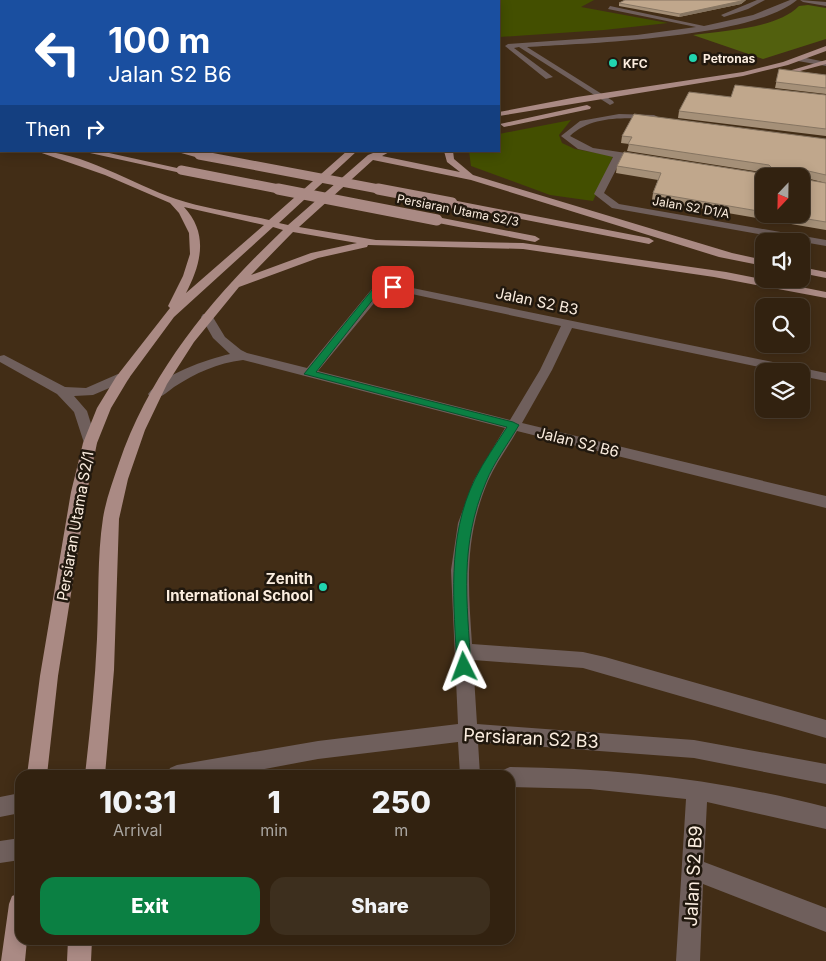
<!DOCTYPE html>
<style>
body{margin:0;font-family:Inter,sans-serif;background:#3d2f1e;color:#f1f3f6;height:100vh;display:flex;flex-direction:column;font-size:19px;white-space:nowrap}
*{box-sizing:border-box;margin:0}
p{font-size:16px;color:#a8a49f}
.icon{flex:none;width:28px;height:28px;fill:none;stroke:currentColor;stroke-width:2;stroke-linecap:round;stroke-linejoin:round}
.map{position:relative;flex:1;overflow:hidden}
.panel{position:absolute;left:15px;top:770px;width:500px;height:175px;display:flex;flex-direction:column;background:#322210;border-radius:15px;box-shadow:0 2px 12px #0003,0 0 0 1px #4d3f30}
.panel>*{flex:none}
.hud{position:absolute;left:0px;top:0px;width:500px;height:152px;box-shadow:0 2px 12px #0003,0 0 0 1px #4d3f30;background:#1a4fa0;color:#fff;overflow:hidden}
.needle{width:32px;rotate:202deg}
.fabs{position:absolute;left:755px;top:168px;display:grid;gap:10px}
.fabs a{display:grid;place-items:center;width:55px;height:55px;border-radius:10px;background:#322210;box-shadow:0 2px 12px #0003,0 0 0 1px #4d3f30;font-size:25px}
.pin{position:absolute;display:grid;place-items:center;width:42px;height:42px;color:#fff;margin:-21px;border-radius:10px;box-shadow:0 2px 8px #0006}
.me{position:absolute;width:55px;margin:-28px;rotate:357deg;stroke-linejoin:round;filter:drop-shadow(0 0 4px #0008)}
.turn{display:flex;align-items:center;gap:18px;height:105px;padding:0 25px;font-size:22px}
.turn .icon{width:65px;height:65px;stroke-width:2.5}
.turn b{display:block;font-size:35px;line-height:42px}
.then{display:flex;align-items:center;height:48px;padding:0 25px;background:#0003;gap:10px;font-size:19px}
.eta{display:flex;justify-content:space-evenly;align-items:center;height:85px;text-align:center}
.eta b{font-size:30px;font-weight:800;line-height:35px}
.button{display:flex;gap:10px;margin-top:auto;padding:10px 25px}
.button a{flex:1;height:58px;border-radius:15px;background:#0b8043;color:#fff;font-size:20px;font-weight:800;line-height:58px;text-align:center}
.button a+a{background:#3d2f1e;color:#f1f3f6}
.map>svg:first-child{display:block}
.green{fill:#434f00}
.forest{fill:#52600e}
.lines{fill:none;stroke-linecap:round;stroke-linejoin:round}
.minor{fill:#6f5f5c;fill-rule:evenodd}
.major{fill:#aa8a84;fill-rule:evenodd}
.major-bridge-far1{stroke:#aa8a84;stroke-width:9}
.major-bridge{stroke:#aa8a84;stroke-width:11}
.wall{fill:#a59078;fill-rule:evenodd}
.shaded-wall{fill:#867562}
.building{fill:#c0a78c;stroke:#867562}
.route{fill:#0b8043;stroke:#07532c}
.poi-dot{fill:#21d5af;stroke:#21180e;stroke-width:2}
.labels{text-anchor:middle;dominant-baseline:central;stroke-width:5;stroke-linejoin:round;paint-order:stroke}
.far-poi-label{font-size:12px;font-weight:bold;fill:#fbeddf;stroke:#21180e;text-anchor:start}
.far-street-label{font-size:12px;fill:#fbeddf;stroke:#21180e}
.street-label{font-size:15px;fill:#fbeddf;stroke:#21180e}
.poi-label{font-size:15px;font-weight:bold;fill:#fbeddf;stroke:#21180e;text-anchor:end}
.near-street-label{font-size:18px;fill:#fbeddf;stroke:#21180e}
</style>
<div class="map">
<svg width="826" height="961" viewBox="0 0 826 961">
<rect width="100%" height="100%" fill="#422d16"/>
<!-- green -->
<path class="green" d="M335 0H594L581 7 668 23 604 30 499 37V1Z
M571 120 559 135 562 143 575 149 613 156 593 201 550 195 471 166 469 151H499V134Z"/>
<!-- forest -->
<path class="forest" d="M808 5 826 8V39L763 59 693 35C725 30 776 29 799 6Z"/>
<g class="lines">
<!-- minor -->
<path class="minor" d="M757 0H765L748 9 724 17 721 15Z
M790 0H797C752 38 589 43 527 47L613 101 614 103 610 105 519 47 514 48 553 77 546 79 505 46 508 44 637 35 696 27 608 9 610 6 704 26 753 15Z
M800 0 826 2V6L803 2Z
M0 9H1V13H0Z
M801 57 826 62V66L798 61Z
M619 114 654 115 658 117 654 119C626 118 592 115 570 136L593 148 646 156V160L643 161 622 158 604 193 619 204 826 240V246L612 208 594 194 613 157 578 149 561 136 580 121Z
M382 284H393L826 373V381L801 376V371H778L572 328 552 370 522 423 826 496V508L517 431C508 447 496 463 488 481 464 538 468 584 472 644L583 652 605 657 826 720V738L583 668 473 660 477 724 694 740 826 764V784L694 758 478 742 480 775H460L458 742 318 759 232 775H167L170 768 177 765 318 741 458 724 451 570 458 523 474 480 505 428 243 360C217 363 196 373 174 387 167 392 160 400 150 397L148 394C162 375 207 359 230 354L213 338 201 317 203 314H211L225 337 241 350 247 353 307 368 371 290ZM385 290H393L561 326 540 370 510 420 318 371Z
M4 355 65 387 86 388 118 374H128L130 377 128 380 93 395 74 396 87 411 97 443 95 446H85L74 412 57 394 0 362V356Z
M510 767C618 768 722 780 826 807V829L707 802 704 862 826 908V932L703 884 700 961H676L686 799 590 789 510 787V775H501L503 770Z
M20 793V813L0 817V797Z
M20 838V860L0 863V841Z"/>
<!-- major -->
<path class="major" d="M826 46V51L788 65 743 76 499 116V112L577 97 743 72 783 62Z
M826 60V64L789 74 785 72Z
M587 105 591 107 590 109 504 127 500 124Z
M0 118H1V122H0Z
M0 135 1 136V142L0 141Z
M36 151C82 151 132 184 176 199 206 209 239 213 269 220L347 151H357L279 223 288 225 368 155 378 151H391L382 156 460 172 447 162 444 151H453L454 159 473 175 732 253 764 260V266L719 257 471 180 373 160 299 227 376 240 523 243 726 272 826 292V298L714 277 523 249 368 245 367 247 318 258 239 287 194 342 167 384 145 430 128 479 119 519 114 670 105 775H85C90 730 95 685 97 639 99 599 97 557 103 518 106 499 113 481 119 463 151 370 213 297 283 230L273 227 174 317 129 378 111 408 97 443 87 492 58 676 47 775H27L40 676 71 492 83 443 97 408 116 377 170 308 168 306 183 276 190 254 189 233 179 213 170 203 105 175ZM184 207 264 225 186 293C201 264 209 234 184 207ZM293 232 357 243 311 253 251 275Z
M81 151H100L186 170 181 173Z
M174 151H193L203 155 199 158Z
M452 200 649 238 654 241 649 244 449 205 447 203Z
M437 217 535 236 540 239 535 242 433 222V218Z
M801 267 826 272V278L801 273Z
M20 893V940H27L25 961H1L9 904 12 896Z
M68 940H92L91 961H67Z"/>
<!-- major-bridge-far1 -->
<path class="major-bridge-far1" d="M199 155 384 190
M181 170 284 190"/>
<!-- major-bridge -->
<path class="major-bridge" d="M278 189 437 220
M378 189 452 203"/>
</g>
<!-- wall -->
<path class="wall" d="M625 0H746L741 4 679 17 619 6V3Z
M779 69 826 75V94L775 88Z
M826 95V136L678 118 679 111 731 97Z
M622 136 826 139V183L802 177V179L826 183V230L652 200 653 193 658 180 616 173 617 166 766 174 768 173 627 151 629 144 621 143ZM764 176 801 214H764Z"/>
<!-- shaded-wall -->
<path class="shaded-wall" d="M743 0H746L741 4 679 17 680 14Z"/>
<!-- building -->
<path class="building" d="M625 0H743L741 1 680 14 619 3Z
M779 69 826 75V88L776 82Z
M735 85 826 95V129L679 111 689 92 731 97Z
M634 114 826 139V175L804 170 802 172V179L826 183V222L777 214H801V176H764V212L653 193 661 173 617 166 624 152 766 174 773 169 769 165 628 144 632 137 622 136Z"/>
<!-- route -->
<path class="route" d="M393 284 396 285V289L384 290 378 293 316 372 513 422 519 425C508 444 494 462 486 482 459 546 467 600 471 667L469 671 464 673 459 671 457 667C454 604 446 538 475 479 484 461 496 444 507 427L304 374 372 290 379 286Z"/>
<!-- markers -->
<g class="poi-dot">
<circle cx="693" cy="58" r="5"/>
<circle cx="613" cy="63" r="5"/>
<circle cx="323" cy="587" r="5"/>
</g>
<g class="labels">
<!-- far-poi labels -->
<g class="far-poi-label">
<text x="703" y="58">Petronas</text>
<text x="623" y="63">KFC</text>
</g>
<!-- far-street labels -->
<g class="far-street-label">
<text transform="translate(691 207) rotate(10)">Jalan S2 D1/A</text>
<text transform="translate(458 210) rotate(11)">Persiaran Utama S2/3</text>
</g>
<!-- street labels -->
<g class="street-label">
<text transform="translate(537 301) rotate(12)">Jalan S2 B3</text>
<text transform="translate(578 442) rotate(14)">Jalan S2 B6</text>
<text transform="translate(75 526) rotate(-80)">Persiaran Utama S2/1</text>
</g>
<!-- poi labels -->
<g class="poi-label">
<text x="313" y="578">Zenith<tspan x="313" dy="17">International School</tspan></text>
</g>
<!-- near-street labels -->
<g class="near-street-label">
<text transform="translate(531 738) rotate(3)">Persiaran S2 B3</text>
<text transform="translate(693 876) rotate(-87)">Jalan S2 B9</text>
</g>
</g>
</svg>
<div class="fabs">
<a><svg class="needle" viewBox="-14 -14 28 28"><path d="M0-13l5 13h-10z" fill="#e53935"/><path d="M0 13l5-13h-10z" fill="#a8a49f"/></svg></a>
<a><svg class="icon" aria-label="sound" viewBox="0 0 24 24"><path d="M4 9h4l5-4v14l-5-4H4zM17 9q2 3 0 6"/></svg></a>
<a><svg class="icon" aria-label="search" viewBox="0 0 24 24"><circle cx="10" cy="10" r="6"/><path d="M15 15l6 6"/></svg></a>
<a><svg class="icon" aria-label="layers" viewBox="0 0 24 24"><path d="M12 4l9 5-9 5-9-5zM3 14l9 5 9-5"/></svg></a>
</div>
<div class="pin" style="left:393px;top:287px;background:#d93025"><svg class="icon" aria-label="arrive" viewBox="0 0 24 24"><path d="M6 21V4h12l-3 4 3 4H6"/></svg></div>
<svg class="me" style="left:464px;top:667px" viewBox="-20 -20 40 40"><path d="M0-17L14 15 0 8-14 15z" fill="#0b8043" stroke="#fff" stroke-width="4"/></svg>
<div class="hud">
<div class="turn"><svg class="icon" aria-label="left" viewBox="0 0 24 24"><path d="M17 20v-9H6M10 6l-5 5 5 5"/></svg><div><b>100 m</b>Jalan S2 B6</div></div>
<div class="then">Then<svg class="icon" aria-label="right" viewBox="0 0 24 24"><path d="M7 20v-9h11M14 6l5 5-5 5"/></svg></div>
</div>
<section class="panel">
<div class="eta">
<div><b>10:31</b><p>Arrival</p></div>
<div><b>1</b><p>min</p></div>
<div><b>250</b><p>m</p></div>
</div>
<div class="button"><a>Exit</a><a>Share</a></div>
</section>
</div>
